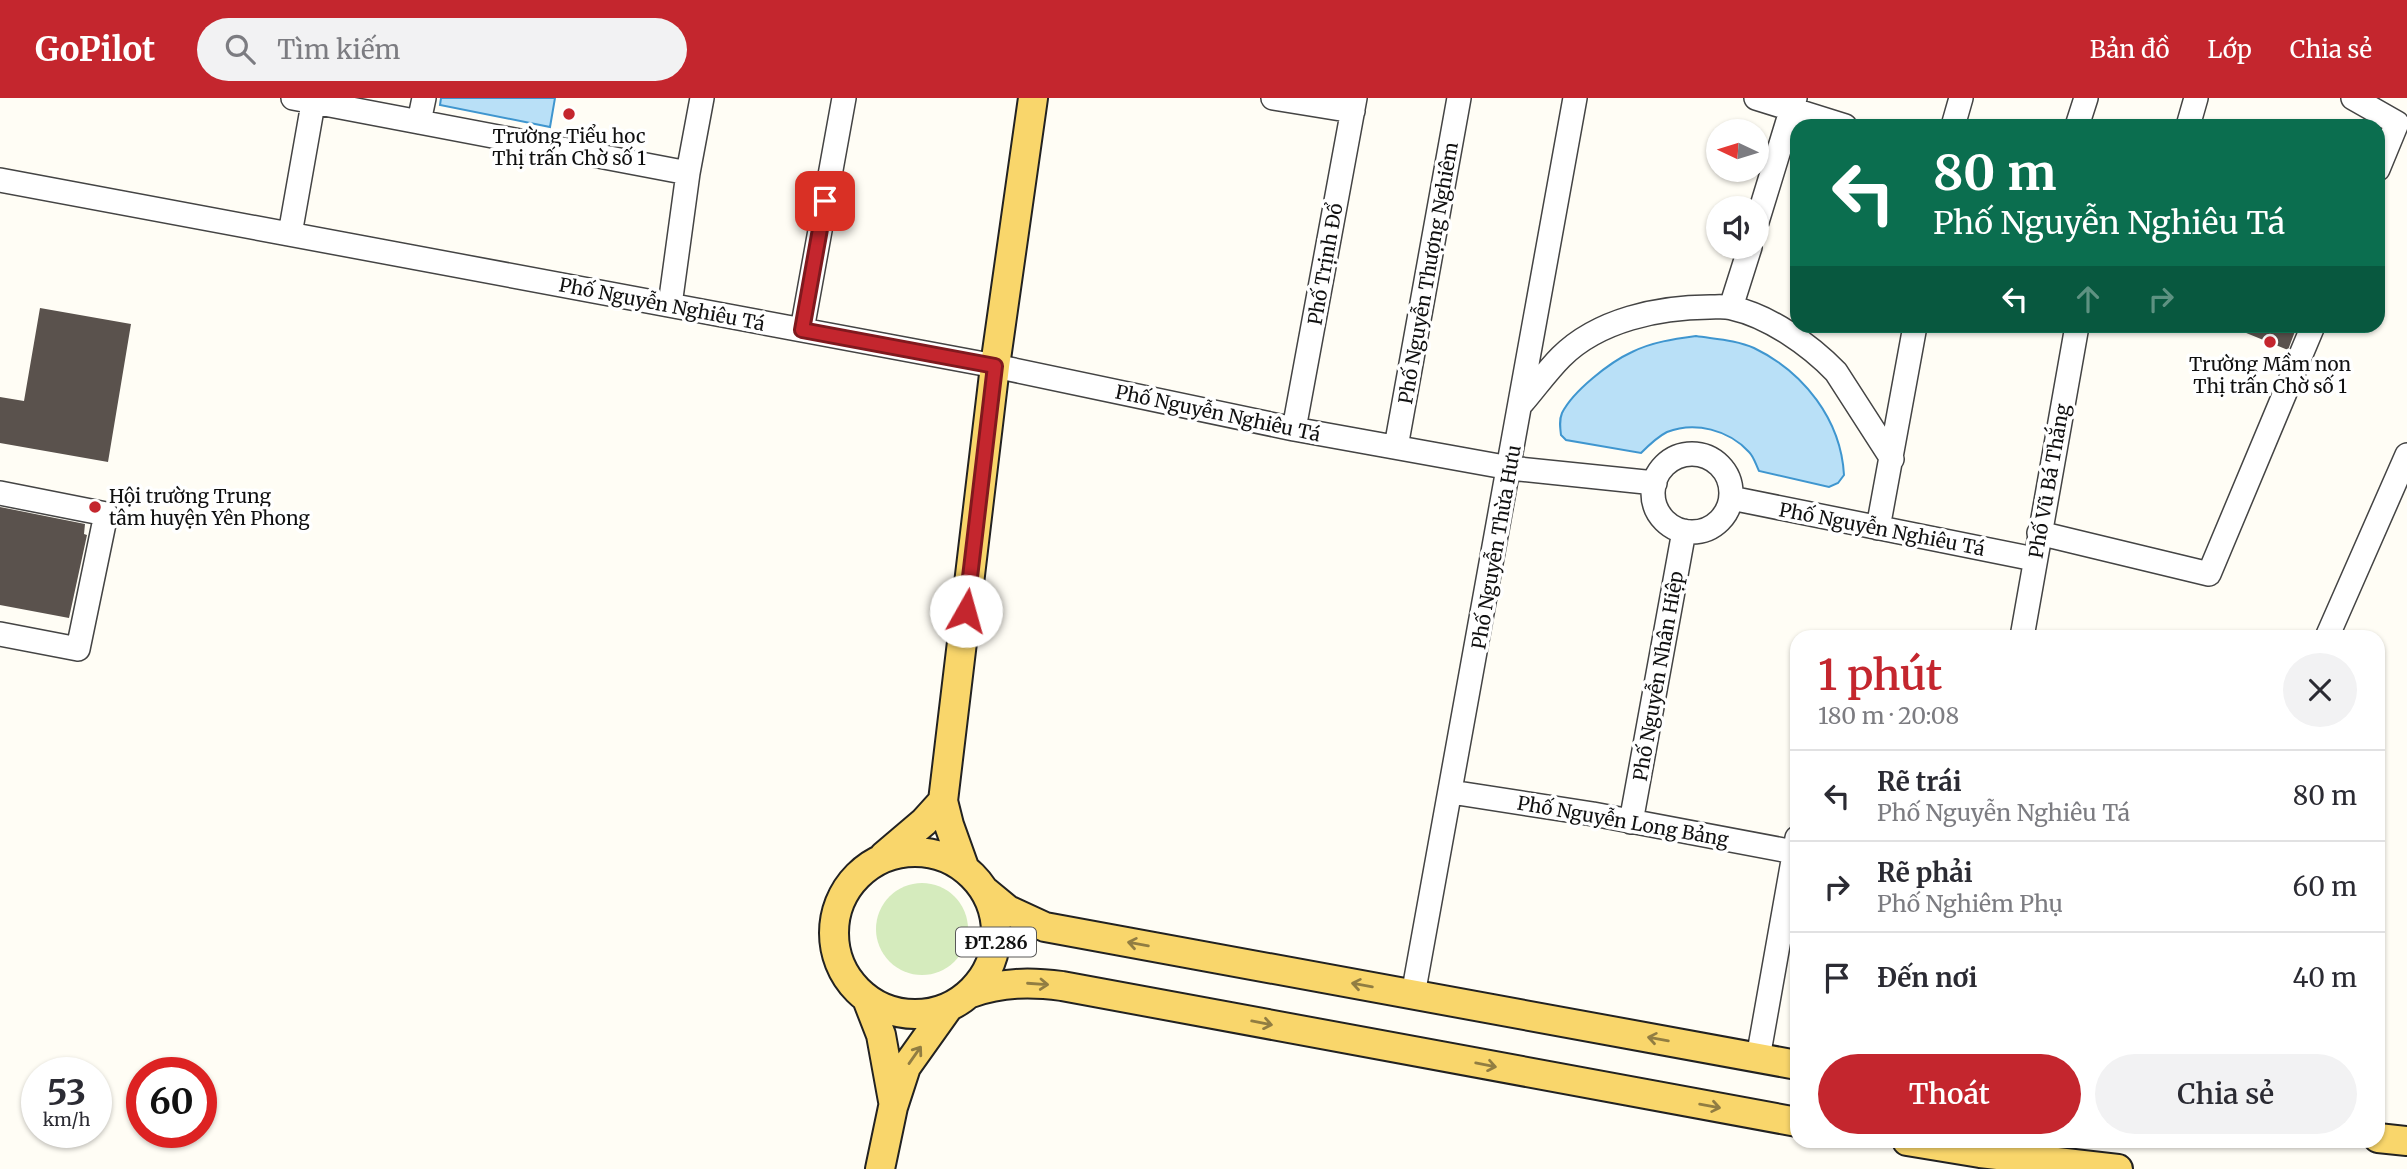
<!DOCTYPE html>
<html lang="vi">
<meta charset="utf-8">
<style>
body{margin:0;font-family:Merriweather,serif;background:#f2f2f3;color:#2b2b33;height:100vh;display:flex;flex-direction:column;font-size:26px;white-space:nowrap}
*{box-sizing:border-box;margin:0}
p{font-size:23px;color:#7c7c81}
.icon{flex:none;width:38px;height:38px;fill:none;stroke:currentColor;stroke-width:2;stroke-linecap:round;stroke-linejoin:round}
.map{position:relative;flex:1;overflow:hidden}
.details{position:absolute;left:1790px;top:532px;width:595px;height:518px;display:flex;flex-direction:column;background:#fff;border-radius:21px;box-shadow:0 2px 5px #0004}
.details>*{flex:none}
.top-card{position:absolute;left:1790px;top:21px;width:595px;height:214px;border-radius:21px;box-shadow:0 2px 5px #0004;background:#0b6e4f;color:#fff;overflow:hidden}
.needle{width:46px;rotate:274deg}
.fabs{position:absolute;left:1706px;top:21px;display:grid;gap:14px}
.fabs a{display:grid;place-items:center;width:63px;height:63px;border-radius:50%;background:#fff;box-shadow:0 2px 5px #0004;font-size:35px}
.speed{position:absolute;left:21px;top:959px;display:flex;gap:14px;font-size:35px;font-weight:700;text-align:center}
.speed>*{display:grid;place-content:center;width:91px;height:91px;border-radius:50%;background:#fff;box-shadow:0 2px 5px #0004;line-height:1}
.speed small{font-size:18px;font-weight:400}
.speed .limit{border:10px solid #d22;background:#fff;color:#111}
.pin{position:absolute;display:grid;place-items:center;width:60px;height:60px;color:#fff;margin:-30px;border-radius:14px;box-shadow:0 4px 10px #0006}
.me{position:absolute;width:77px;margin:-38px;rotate:7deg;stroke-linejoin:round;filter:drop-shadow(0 0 5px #0008)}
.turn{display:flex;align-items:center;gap:24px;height:147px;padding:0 28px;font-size:32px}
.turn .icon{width:91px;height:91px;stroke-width:2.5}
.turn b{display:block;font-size:49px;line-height:60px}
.lanes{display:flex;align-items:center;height:66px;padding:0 28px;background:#0003;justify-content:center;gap:35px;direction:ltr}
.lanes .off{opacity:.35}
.round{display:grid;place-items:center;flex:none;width:74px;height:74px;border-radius:37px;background:#f2f2f3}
.summary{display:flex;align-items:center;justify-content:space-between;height:119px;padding:0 28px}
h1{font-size:42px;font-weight:600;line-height:52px;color:#c4262e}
.primary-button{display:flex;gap:14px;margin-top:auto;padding:14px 28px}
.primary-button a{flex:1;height:80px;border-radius:42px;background:#c4262e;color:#fff;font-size:28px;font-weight:600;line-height:80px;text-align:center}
.primary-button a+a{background:#f2f2f3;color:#2b2b33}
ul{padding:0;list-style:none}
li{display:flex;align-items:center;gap:21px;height:91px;padding:0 28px;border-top:2px solid #e1e1e2}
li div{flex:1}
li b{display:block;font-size:26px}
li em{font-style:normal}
header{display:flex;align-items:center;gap:42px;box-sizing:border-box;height:98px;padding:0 35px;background:#c4262e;color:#fff}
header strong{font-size:33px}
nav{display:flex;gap:38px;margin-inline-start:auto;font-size:24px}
.search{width:490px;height:63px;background:#f2f2f3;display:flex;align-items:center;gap:18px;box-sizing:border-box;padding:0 24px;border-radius:38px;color:#7c7c81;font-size:26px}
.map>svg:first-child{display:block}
.green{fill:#d5ebbd}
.water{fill:#b9e0f7;stroke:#3f96cf;stroke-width:2}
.building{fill:#5a524d}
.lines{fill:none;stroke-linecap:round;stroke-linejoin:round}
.minor-casing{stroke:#444;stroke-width:26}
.major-casing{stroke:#222;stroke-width:32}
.minor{stroke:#fff;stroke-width:23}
.major{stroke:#f9d66b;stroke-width:28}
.oneway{stroke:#917d42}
.route-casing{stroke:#7f191e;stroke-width:18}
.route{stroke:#c4262e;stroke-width:12}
.poi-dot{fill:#c4262e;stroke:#fff;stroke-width:2.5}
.labels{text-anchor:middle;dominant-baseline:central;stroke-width:7;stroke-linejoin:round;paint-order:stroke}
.shield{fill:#fff;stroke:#585858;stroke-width:2}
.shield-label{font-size:18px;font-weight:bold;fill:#111}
.poi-label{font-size:19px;fill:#111;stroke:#fff}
.street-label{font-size:19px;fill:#111;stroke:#fff}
</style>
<header>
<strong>GoPilot</strong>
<div class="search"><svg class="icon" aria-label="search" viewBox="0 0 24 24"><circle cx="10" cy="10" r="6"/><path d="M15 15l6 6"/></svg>Tìm kiếm</div>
<nav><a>Bản đồ</a><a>Lớp</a><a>Chia sẻ</a></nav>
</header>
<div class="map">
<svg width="2407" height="1071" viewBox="0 0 2407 1071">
<rect width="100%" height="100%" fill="#fffdf5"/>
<!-- green -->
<path class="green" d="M876 831a46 46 0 1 1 92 0a46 46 0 1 1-92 0Z"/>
<!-- water -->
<path class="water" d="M441 0H555L550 29 440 7Z
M1696 238C1715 241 1737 242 1754 250 1804 274 1841 322 1844 377L1838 385 1829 389 1759 373C1756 367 1754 359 1749 354 1729 332 1695 323 1667 334 1657 339 1649 347 1641 355L1566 342 1561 337C1560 329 1559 322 1562 315 1573 293 1610 264 1632 254 1652 244 1674 241 1696 238Z"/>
<!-- building -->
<path class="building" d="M40 210 131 226 108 364 0 345V299L24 303Z
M2229 228H2297L2288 252Z
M0 409 85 426 84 436 87 437 69 520 0 507Z"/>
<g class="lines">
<!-- minor casing -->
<g class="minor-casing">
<path id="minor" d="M293 0 688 75
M1273 0 1353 13
M1756 0 1845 28
M2353 0 2397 25 2378 71
M419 24 424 0
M1953 28 1961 0
M2077 28 2086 0
M2188 28 2196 0
M0 82 995 268 1294 331 1510 370 1655 385
M1757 124 1795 0
M290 136 314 0
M670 207 688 75 702 0
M1731 209 1750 149
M802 232 844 0
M1522 305C1535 290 1547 273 1561 259 1598 222 1659 209 1710 209 1717 209 1725 208 1732 210 1769 218 1810 247 1836 274L1892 361
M1294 331 1355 0
M1396 349 1459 0
M1653 395a39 39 0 1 1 78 0a39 39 0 1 1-78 0Z
M0 395 106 416 78 551 0 536
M1731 400 2034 461
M1878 430 1915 228
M2039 435 2209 476 2313 228
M2022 539 2077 228
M2327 539 2407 357
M1451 694 1593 716 1794 754
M1631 724 1684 433
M1413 897 1575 0
M1758 960 1797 740"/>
</g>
<!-- major casing -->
<g class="major-casing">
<path id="major" d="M834 835a81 81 0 1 1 162 0a81 81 0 1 1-162 0Z
M884 758 924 724 943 703
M964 769 949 727 943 703 995 268 1033 0
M985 793 1008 812 1045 829 1797 967
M971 895C1002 884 1031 884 1062 888L1797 1024
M867 901 881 937 893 1003
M2378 1040 2407 1043
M1907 1043 1980 1055 2118 1071
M880 1071 893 1009 906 969 948 910"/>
</g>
<!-- minor -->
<use href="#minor" class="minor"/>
<!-- major -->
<use href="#major" class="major"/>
</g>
<!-- one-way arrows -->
<defs><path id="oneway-shaft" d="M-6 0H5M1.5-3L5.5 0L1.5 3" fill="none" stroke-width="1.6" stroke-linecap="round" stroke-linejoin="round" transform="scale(1.75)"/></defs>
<g class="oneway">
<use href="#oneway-shaft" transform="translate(1138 846) rotate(-170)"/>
<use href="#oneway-shaft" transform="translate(1038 886) rotate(4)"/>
<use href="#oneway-shaft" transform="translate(1362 887) rotate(-170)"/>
<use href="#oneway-shaft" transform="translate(1262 925) rotate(11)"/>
<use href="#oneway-shaft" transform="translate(1658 941) rotate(-170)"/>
<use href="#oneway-shaft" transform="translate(915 957) rotate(-55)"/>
<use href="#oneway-shaft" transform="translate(1486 967) rotate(11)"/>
<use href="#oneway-shaft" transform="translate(1710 1008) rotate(10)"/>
</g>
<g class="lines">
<!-- route casing -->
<g class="route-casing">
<path id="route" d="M825 103 802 232 995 268 966 513"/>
</g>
<!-- route -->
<use href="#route" class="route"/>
</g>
<!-- markers -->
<g class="poi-dot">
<circle cx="569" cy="16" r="7"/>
<circle cx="2270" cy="244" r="7"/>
<circle cx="95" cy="409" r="7"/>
</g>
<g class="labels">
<!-- shield labels -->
<rect class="shield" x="956" y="829.5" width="80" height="29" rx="5"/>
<g class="shield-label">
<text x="996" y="844">ĐT.286</text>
</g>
<!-- poi labels -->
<g class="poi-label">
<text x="569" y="38">Trường Tiểu học<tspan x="569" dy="22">Thị trấn Chờ số 1</tspan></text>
<text x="2270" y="266">Trường Mầm non<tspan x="2270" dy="22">Thị trấn Chờ số 1</tspan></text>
<text x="109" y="398" text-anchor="start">Hội trường Trung<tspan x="109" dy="22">tâm huyện Yên Phong</tspan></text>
</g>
<!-- street labels -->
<g class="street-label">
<text transform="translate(1325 166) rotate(-80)">Phố Trịnh Đổ</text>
<text transform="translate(1428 175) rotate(-80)">Phố Nguyễn Thượng Nghiêm</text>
<text transform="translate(662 206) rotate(11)">Phố Nguyễn Nghiêu Tá</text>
<text transform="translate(1218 315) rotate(12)">Phố Nguyễn Nghiêu Tá</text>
<text transform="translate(2049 383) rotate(-80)">Phố Vũ Bá Thắng</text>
<text transform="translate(1882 431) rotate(11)">Phố Nguyễn Nghiêu Tá</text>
<text transform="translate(1496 449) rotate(-80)">Phố Nguyễn Thừa Hưu</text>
<text transform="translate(1658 578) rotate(-80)">Phố Nguyễn Nhân Hiệp</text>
<text transform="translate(1623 723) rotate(10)">Phố Nguyễn Long Bảng</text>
</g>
</g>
</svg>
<div class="fabs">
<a><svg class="needle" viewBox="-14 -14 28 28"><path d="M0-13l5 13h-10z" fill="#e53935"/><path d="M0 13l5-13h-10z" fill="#7c7c81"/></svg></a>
<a><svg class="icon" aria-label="sound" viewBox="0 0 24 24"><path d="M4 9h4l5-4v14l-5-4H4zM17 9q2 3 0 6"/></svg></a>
</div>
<div class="speed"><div>53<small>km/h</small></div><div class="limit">60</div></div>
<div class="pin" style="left:825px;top:103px;background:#d93025"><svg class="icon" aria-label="arrive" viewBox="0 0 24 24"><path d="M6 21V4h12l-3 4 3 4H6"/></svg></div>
<svg class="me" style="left:966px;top:513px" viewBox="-20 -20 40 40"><circle r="19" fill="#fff"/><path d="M0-13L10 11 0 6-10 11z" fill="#c4262e"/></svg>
<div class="top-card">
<div class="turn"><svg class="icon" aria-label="left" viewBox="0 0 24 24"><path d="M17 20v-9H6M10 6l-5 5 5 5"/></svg><div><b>80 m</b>Phố Nguyễn Nghiêu Tá</div></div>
<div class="lanes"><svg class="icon" aria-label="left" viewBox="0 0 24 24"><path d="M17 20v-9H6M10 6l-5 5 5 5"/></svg><svg class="icon off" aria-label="ahead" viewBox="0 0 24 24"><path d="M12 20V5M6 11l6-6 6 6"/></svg><svg class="icon off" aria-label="right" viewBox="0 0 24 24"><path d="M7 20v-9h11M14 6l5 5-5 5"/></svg></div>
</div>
<section class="details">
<div class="summary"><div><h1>1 phút</h1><p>180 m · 20:08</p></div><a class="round"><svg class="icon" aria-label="close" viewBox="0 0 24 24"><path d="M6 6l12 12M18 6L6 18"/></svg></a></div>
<ul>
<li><svg class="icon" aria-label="left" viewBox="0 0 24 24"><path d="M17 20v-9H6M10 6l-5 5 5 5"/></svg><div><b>Rẽ trái</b><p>Phố Nguyễn Nghiêu Tá</p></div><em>80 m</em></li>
<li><svg class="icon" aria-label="right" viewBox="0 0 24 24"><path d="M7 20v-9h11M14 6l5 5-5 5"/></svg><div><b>Rẽ phải</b><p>Phố Nghiêm Phụ</p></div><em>60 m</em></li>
<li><svg class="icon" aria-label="arrive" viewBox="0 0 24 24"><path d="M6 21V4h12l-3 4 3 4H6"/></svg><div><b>Đến nơi</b></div><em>40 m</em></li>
</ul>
<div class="primary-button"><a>Thoát</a><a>Chia sẻ</a></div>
</section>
</div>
